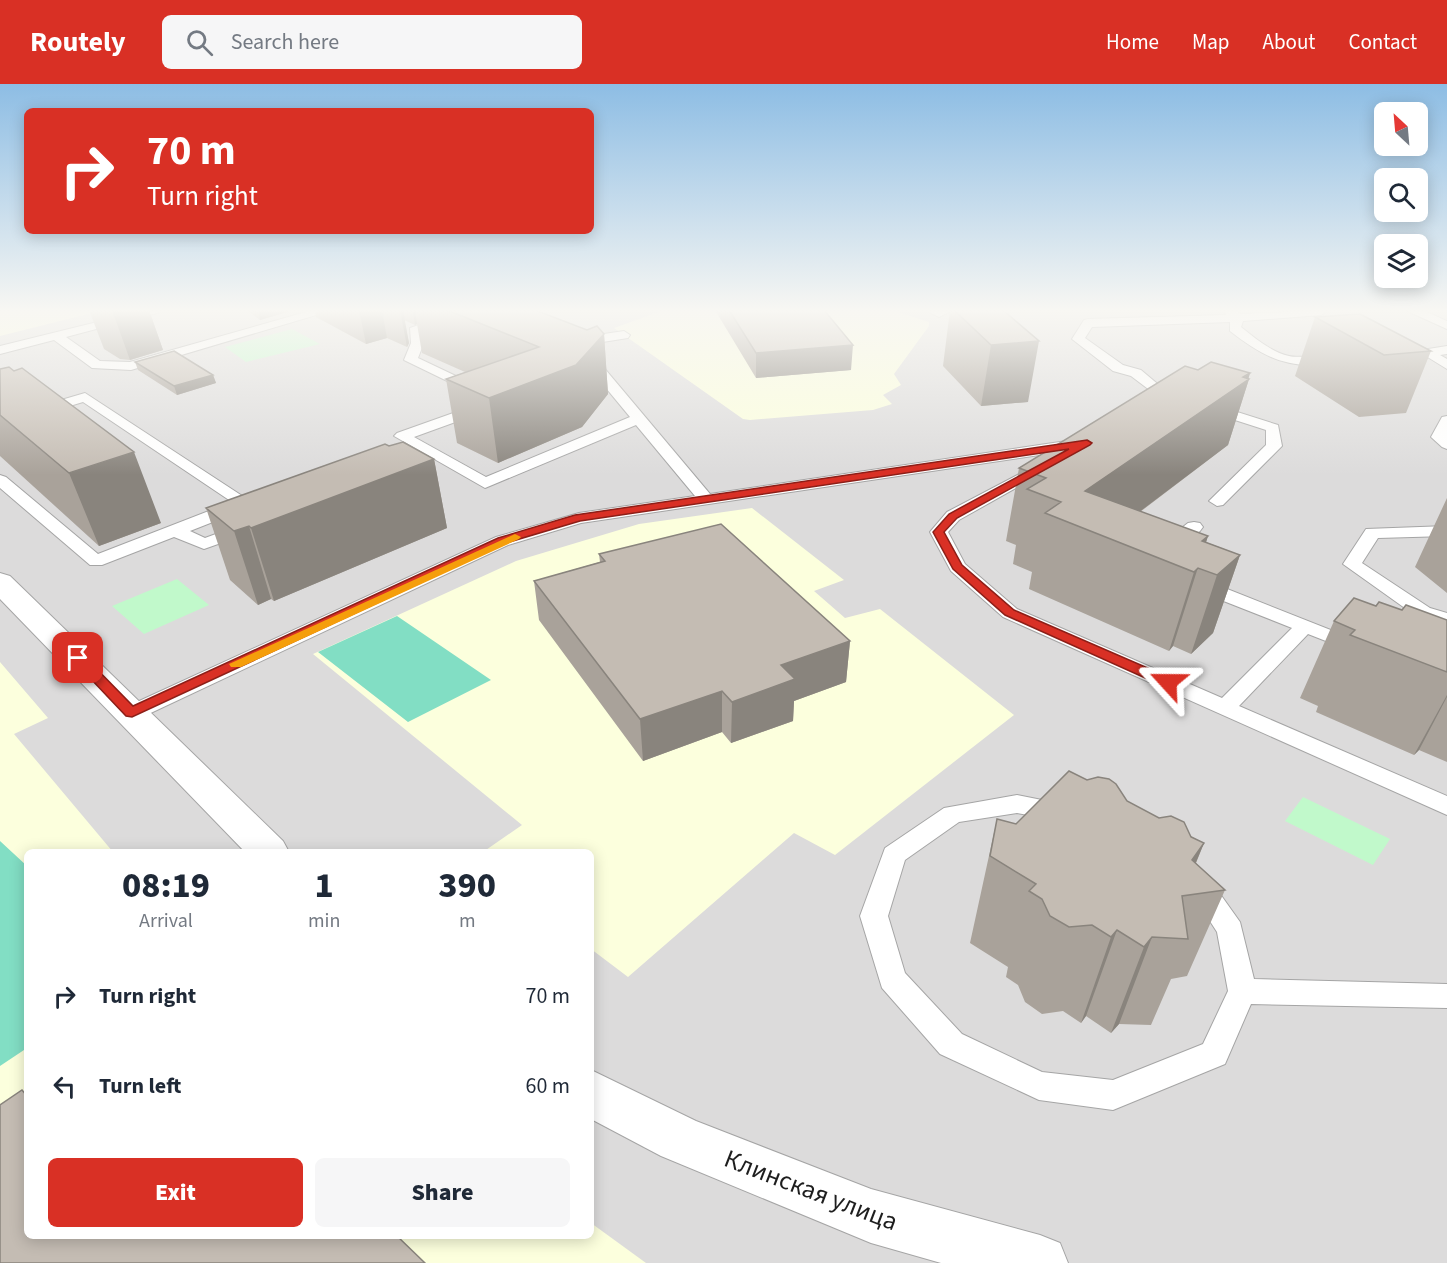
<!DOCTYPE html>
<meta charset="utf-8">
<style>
body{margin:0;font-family:"Source Sans 3",sans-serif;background:#f6f6f7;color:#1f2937;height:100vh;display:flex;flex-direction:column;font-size:22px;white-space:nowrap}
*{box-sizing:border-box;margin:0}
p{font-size:20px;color:#747a83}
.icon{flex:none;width:33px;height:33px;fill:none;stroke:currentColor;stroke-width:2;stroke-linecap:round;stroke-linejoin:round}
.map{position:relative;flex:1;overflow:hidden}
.side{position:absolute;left:24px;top:765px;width:570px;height:390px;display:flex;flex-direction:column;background:#fff;border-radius:9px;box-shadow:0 3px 15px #0003}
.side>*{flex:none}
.banner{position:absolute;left:24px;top:24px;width:570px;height:126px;border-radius:9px;box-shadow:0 3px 15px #0003;background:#d93025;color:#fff;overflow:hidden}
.needle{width:39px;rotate:334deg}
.fabs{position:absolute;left:1374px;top:18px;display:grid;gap:12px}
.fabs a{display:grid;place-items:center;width:54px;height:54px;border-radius:9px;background:#fff;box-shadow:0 3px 15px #0003;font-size:30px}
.pin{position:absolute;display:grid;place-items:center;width:51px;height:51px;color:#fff;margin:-26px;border-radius:12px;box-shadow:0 3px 9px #0006}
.me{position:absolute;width:66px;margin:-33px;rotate:294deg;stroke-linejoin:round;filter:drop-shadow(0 0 4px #0008)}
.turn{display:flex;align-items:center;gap:21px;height:126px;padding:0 24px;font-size:27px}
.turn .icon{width:78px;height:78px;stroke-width:2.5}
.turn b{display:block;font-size:42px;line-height:51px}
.eta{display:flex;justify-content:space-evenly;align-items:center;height:102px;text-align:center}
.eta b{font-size:36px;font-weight:800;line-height:42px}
.button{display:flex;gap:12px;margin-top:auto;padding:12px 24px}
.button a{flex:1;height:69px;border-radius:9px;background:#d93025;color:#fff;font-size:24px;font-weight:800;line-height:69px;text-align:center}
.button a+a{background:#f6f6f7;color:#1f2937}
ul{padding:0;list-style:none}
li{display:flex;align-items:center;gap:18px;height:90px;padding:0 24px}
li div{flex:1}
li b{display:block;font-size:22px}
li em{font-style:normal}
header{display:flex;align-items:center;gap:36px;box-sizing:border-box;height:84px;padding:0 30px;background:#d93025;color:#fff}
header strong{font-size:28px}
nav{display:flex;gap:33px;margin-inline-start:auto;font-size:21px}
.search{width:420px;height:54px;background:#f6f6f7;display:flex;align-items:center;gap:15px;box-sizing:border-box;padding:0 21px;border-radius:9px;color:#747a83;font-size:22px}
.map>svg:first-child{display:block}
.residential{fill:#dcdbdb;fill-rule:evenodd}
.education{fill:#fcffdd}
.park{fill:#c1f9cb}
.pitch{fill:#82dec4}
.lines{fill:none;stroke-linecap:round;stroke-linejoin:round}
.lane-casing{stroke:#a5a5a5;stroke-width:2}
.street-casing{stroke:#a5a5a5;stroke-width:2}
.lane{fill:#fff;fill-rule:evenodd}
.street{fill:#fff;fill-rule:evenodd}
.wall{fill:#a9a29a}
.shaded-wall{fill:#89847d}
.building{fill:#c4bcb3;stroke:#89847d;stroke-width:1.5}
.route{fill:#d93025;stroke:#8d1f18;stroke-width:1.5}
.slow{fill:#f59e0b}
.labels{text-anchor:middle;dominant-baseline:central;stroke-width:4.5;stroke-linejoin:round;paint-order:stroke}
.near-street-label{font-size:26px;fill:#1e1e1e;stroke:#fff}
</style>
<header>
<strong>Routely</strong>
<div class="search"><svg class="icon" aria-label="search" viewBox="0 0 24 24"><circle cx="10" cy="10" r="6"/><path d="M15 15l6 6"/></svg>Search here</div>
<nav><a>Home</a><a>Map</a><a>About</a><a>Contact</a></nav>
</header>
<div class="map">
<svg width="1447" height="1179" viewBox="0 0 1447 1179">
<rect width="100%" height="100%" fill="#efede4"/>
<!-- residential -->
<path class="residential" d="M0 226H1447V1179H0ZM27 768H591V1152H27Z"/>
<!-- education -->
<path class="education" d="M0 226H104L0 252Z
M664 226H891L929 238V242L894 290 901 301 883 311 892 320 873 326 750 336 743 335 614 244Z
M752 424 844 496 814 507 845 534 880 525 1014 631 835 771 794 749 628 893 591 865V768H483L522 741 313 570 516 477 639 440Z
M0 578 48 634 14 650 113 768H27V1152H591V1139L646 1179H0Z"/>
<!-- park -->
<path class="park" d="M292 245 320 260 246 278 225 263Z
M177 495 209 521 144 550 112 522Z
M1303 713 1390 755 1373 781 1285 737Z"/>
<!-- pitch -->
<path class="pitch" d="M397 532 491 596 408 638 318 568Z
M0 757 27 782V964L0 982Z"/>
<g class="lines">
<!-- lane casing -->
<g class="lane-casing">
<path id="lane" d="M146 226H168L66 253 100 277 130 278 313 226H333L131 286 92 284 54 256 0 270V262Z
M462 226H480L421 249 422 253 448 245 454 249 423 261 418 274 479 303 481 306 474 310 404 276 411 259 410 244Z
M925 226H953L939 233Z
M1225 226H1235L1241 230 1327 226 1321 231 1243 237 1241 243C1255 254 1271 268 1289 272 1302 275 1326 268 1335 277 1330 282 1324 281 1317 281 1281 283 1257 268 1230 247V238L1092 243 1085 254 1123 281 1141 286 1173 313 1175 316 1168 320 1131 292 1113 287 1072 255 1084 236 1088 235 1226 231Z
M1405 226H1422L1447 237V245Z
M624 247 630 251 628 254 577 262 571 258 577 254Z
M1447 262V270L1440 271 1447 275V285L1421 269 1422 266Z
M589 271 594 272 710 410 1080 355 1088 360 1080 365 581 439 508 461 140 634H124L121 629 124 624 496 453 579 429 695 412 636 341 485 404 394 352 397 349 473 322H483L485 325 483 328 414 353 486 393 630 333 582 275Z
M85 309 253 419 251 423 190 447 205 454 243 440 249 441 252 445 249 449 204 465 174 453 102 481H90L0 404V391L6 393 98 470 232 418 83 318 0 343V334Z
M1212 320 1278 341 1282 362 1223 421 1217 422 1209 417 1266 361V346L1207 327 1205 324Z
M1447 332V365L1442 363 1431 353 1442 333Z
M1042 378 1048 380 1050 383 1048 386 959 436 948 448 965 480 1017 525 1222 614 1292 544 1193 505 1191 501 1193 497H1207L1361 558 1364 562 1361 566 1354 568 1308 550 1239 622 1447 712V731L1003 533 951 487 930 448 947 428Z
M1194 438 1200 439 1203 443 1200 447 1173 468H1161L1158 464 1161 460 1188 439Z
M1447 442V452L1378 454 1362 479 1430 524 1447 529V541L1416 532 1343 480 1366 445Z
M1017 711 1107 729 1181 769 1213 800 1240 838 1254 895 1447 900V924L1251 920 1225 980 1113 1026 1039 1016 940 970 882 904 860 832 885 764 944 724ZM1017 729 1092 743 1163 783 1195 814 1217 848 1228 907 1203 960 1113 996 1042 988 962 950 905 889 888 832 905 776 959 738Z"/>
</g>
<!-- street casing -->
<g class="street-casing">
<path id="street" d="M0 489 10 492 283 757 289 768H245L0 515Z
M591 986 696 1037 871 1105 1040 1151 1060 1159 1068 1179H941L871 1159 661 1072 591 1035Z"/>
</g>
<!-- lane -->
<use href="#lane" class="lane"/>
<!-- street -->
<use href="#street" class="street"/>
</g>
<!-- wall -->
<path class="wall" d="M89 226H149L163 266 130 276 120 275 104 265Z
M247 226H294L260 236Z
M315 226H535L587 246 604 250 608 310 582 343 498 379 457 359 446 295 465 288 422 269 417 240 415 241 404 236 409 259 407 263 387 254 366 260 316 233Z
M715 226H824L851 286 756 294Z
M950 226H1003L1028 318 981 322 943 282Z
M1315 233 1431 267 1406 329 1359 333 1295 292Z
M135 278 213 291 216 299 177 311 138 286Z
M0 285 161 439 99 462 0 372Z
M1198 286 1250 289 1248 295H1249L1228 361 1140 428 1208 452 1206 458 1240 471 1213 549 1191 570 1173 562 1169 567 1029 505 1032 488 1013 480 1016 461 1006 457 1019 384Z
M389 362 434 375 447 444 274 517 271 515 258 521 230 496 206 424Z
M1447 414V509L1415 483Z
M599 470 850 557 846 598 794 617 793 637 731 659 722 648 643 677 539 536 534 497 600 478Z
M1376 522 1402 526 1447 536V678L1419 666 1414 671 1316 628 1318 622 1300 614 1334 537Z
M1127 717 1204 759 1196 779 1225 806 1187 892 1171 895 1151 941 1119 940 1111 949 1086 932 1081 939 1063 927 1042 930 1025 918 1018 901 1006 893 1008 883 970 859 997 735 1016 740Z"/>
<!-- shaded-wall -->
<path class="shaded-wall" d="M112 226H149L163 266 130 276Z
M258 226H294L260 236Z
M359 226H382L387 254 366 260Z
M400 226H403L409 259 407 263Z
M413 226H415L417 240 415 241Z
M604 250 608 310 582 343 498 379 489 314Z
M1039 257 1028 318 981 322 991 261Z
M853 261 851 286 756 294V269Z
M1250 289 1248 296 1249 295 1228 361 1106 453 1085 407Z
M213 291 216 299 177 311 174 302Z
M134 368 161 439 99 462 69 389Z
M434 375 447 444 274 517 251 444Z
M249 442 271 515 258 521 234 447Z
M1208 452 1173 562 1169 567 1194 488 1202 457Z
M1240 471 1213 549 1191 570 1217 491Z
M850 557 846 598 794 617 793 637 731 659 732 618 781 581Z
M722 607V648L643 677 640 635Z
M1447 611V613L1419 666 1414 671Z
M1204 759 1182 812 1192 776Z
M1117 846 1086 932 1081 939 1111 853Z
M1152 853 1119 940 1111 949 1144 863Z"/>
<!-- building -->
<path class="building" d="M447 226H535L587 246 597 242 604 250 576 281 489 314 446 295 539 263Z
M729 226H824L853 261 756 269Z
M954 226H1003L1039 257 991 261Z
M1360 230 1431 267 1384 271 1315 233Z
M174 267 213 291 174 302 135 278Z
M1211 278 1250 289 1243 293 1249 295 1085 407 1208 452 1202 457 1240 471 1217 491 1198 484 1194 488 1045 429 1061 418 1027 405 1046 394 1019 384 1185 282 1198 286Z
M9 283 14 287 22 284 134 368 69 389 0 331V285Z
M403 358 434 375 251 444 249 442 234 447 206 424 385 360 389 362Z
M721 440 850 557 781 581 795 595 732 618 722 607 640 635 534 497 605 477 599 470Z
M1354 514 1376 522 1379 518 1402 526 1406 521 1447 536V588L1350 551 1355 546 1334 537Z
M1069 687 1087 696 1098 693 1109 695 1116 700 1127 717 1159 734 1171 732 1184 738 1191 753 1204 759 1192 776 1225 806 1182 812 1188 855 1152 853 1144 863 1117 846 1111 853 1092 841 1069 843 1050 832 1042 815 1029 807 1036 800 990 772 997 735 1016 740Z
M22 1006 27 1012V1152H397L425 1179H0V1021Z"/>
<!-- sky -->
<linearGradient id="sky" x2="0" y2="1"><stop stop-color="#8dbde4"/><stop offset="0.58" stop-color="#f8f7f3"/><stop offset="1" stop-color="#f8f7f3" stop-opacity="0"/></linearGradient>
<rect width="1447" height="391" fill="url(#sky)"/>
<!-- route -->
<path class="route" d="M1087 356 1092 359 1090 361 957 434 944 448 962 481 1014 526 1173 595V602H1163L1005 531 953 485 933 448 949 430 1069 365 580 437 506 459 132 633 126 632 71 574 73 571H83L133 622 498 454 575 431Z"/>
<!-- slow -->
<path class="slow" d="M515 450 521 453 519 455 241 583H231L229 580Z"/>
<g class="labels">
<!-- near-street labels -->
<g class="near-street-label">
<text transform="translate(811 1106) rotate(21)">Клинская улица</text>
</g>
</g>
</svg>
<div class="fabs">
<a><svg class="needle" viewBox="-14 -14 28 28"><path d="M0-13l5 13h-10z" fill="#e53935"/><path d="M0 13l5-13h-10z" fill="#747a83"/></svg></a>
<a><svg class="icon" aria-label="search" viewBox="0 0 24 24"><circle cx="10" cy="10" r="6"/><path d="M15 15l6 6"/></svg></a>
<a><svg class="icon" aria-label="layers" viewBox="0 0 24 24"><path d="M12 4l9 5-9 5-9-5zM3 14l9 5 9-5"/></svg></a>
</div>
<div class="pin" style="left:78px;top:574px;background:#d93025"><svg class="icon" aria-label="arrive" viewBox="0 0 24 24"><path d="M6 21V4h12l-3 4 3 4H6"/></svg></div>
<svg class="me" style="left:1168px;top:598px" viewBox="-20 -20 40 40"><path d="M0-17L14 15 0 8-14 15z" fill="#d93025" stroke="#fff" stroke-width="4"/></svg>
<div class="banner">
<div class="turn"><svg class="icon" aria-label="right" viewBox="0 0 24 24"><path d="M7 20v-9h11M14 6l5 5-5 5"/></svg><div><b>70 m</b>Turn right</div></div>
</div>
<section class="side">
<div class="eta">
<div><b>08:19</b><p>Arrival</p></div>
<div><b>1</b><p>min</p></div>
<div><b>390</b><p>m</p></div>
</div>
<ul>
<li><svg class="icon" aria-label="right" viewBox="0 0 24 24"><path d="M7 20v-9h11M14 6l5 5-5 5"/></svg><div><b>Turn right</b></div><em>70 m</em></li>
<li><svg class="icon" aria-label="left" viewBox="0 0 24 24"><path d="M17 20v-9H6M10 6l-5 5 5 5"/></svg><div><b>Turn left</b></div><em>60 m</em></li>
</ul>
<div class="button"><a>Exit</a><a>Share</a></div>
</section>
</div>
